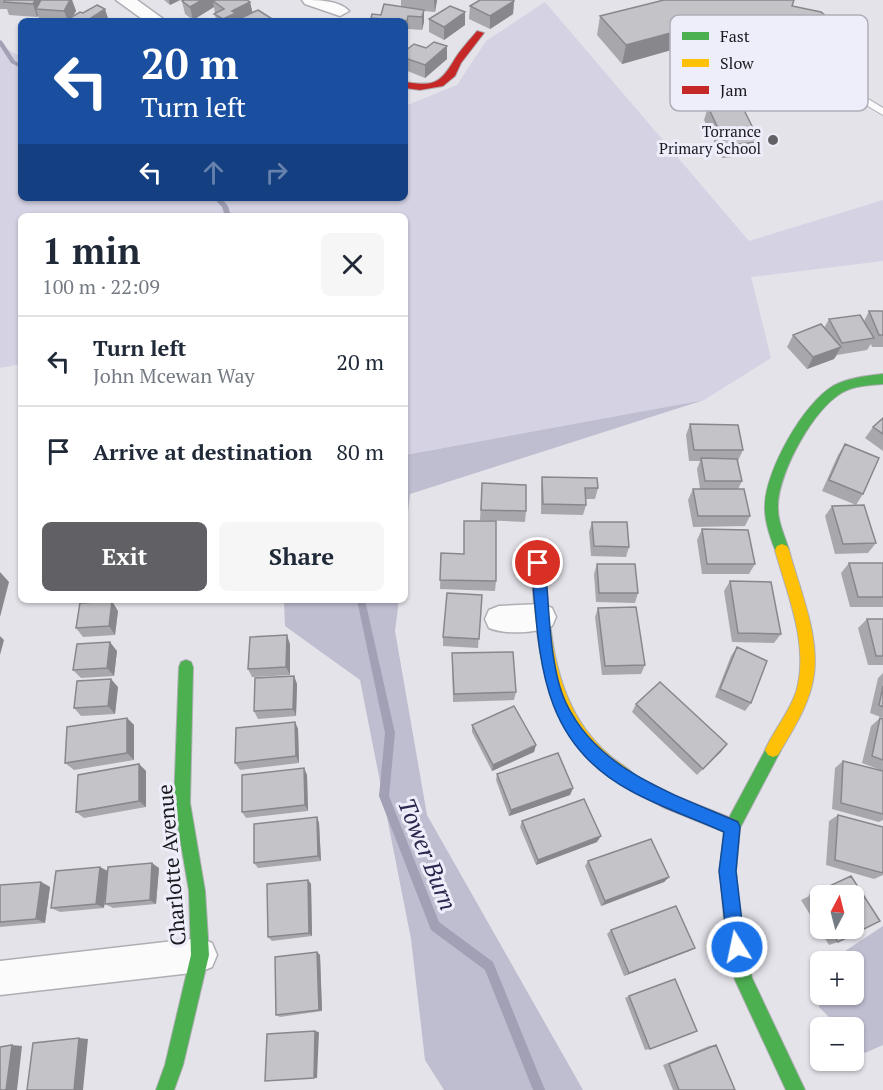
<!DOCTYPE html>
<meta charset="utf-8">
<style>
body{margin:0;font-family:"PT Serif",serif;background:#f6f6f7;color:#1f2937;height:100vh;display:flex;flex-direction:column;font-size:22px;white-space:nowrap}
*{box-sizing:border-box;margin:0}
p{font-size:20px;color:#747a83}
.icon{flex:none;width:33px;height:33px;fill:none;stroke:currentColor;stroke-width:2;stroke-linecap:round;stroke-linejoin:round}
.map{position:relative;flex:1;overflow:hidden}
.drawer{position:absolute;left:18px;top:213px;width:390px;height:390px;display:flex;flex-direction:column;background:#fff;border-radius:9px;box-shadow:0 2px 4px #0004}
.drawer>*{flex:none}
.banner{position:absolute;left:18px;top:18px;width:390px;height:183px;border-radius:9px;box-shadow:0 2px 4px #0004;background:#1a4fa0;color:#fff;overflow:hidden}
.needle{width:39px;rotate:7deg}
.fabs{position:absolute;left:810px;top:885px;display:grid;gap:12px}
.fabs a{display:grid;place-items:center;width:54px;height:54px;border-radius:9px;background:#fff;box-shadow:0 2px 4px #0004;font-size:30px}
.pin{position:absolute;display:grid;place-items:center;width:51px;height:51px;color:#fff;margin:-26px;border:3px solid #fff;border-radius:50%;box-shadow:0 2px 6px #0007}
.me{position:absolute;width:66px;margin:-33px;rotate:350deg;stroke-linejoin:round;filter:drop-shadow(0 0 4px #0008)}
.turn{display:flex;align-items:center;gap:21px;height:126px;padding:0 24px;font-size:27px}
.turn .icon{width:78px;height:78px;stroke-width:2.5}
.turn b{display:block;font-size:42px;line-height:51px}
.lanes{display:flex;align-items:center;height:57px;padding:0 24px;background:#0003;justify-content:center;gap:30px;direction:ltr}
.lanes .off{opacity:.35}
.round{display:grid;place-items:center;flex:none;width:63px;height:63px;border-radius:9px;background:#f6f6f7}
.head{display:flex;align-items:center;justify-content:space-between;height:102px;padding:0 24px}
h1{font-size:36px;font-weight:700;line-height:45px}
.cta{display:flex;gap:12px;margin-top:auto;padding:12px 24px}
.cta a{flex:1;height:69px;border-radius:9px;background:#616065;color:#fff;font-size:24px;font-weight:700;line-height:69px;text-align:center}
.cta a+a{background:#f6f6f7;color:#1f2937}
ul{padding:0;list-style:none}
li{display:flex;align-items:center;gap:18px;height:90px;padding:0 24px;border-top:2px solid #e0e1e3}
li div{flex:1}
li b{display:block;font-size:22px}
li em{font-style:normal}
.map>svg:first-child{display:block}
.green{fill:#d4d2e3}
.forest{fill:#bfbed1}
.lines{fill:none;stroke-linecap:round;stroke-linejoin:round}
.stream{fill:#a2a0b5;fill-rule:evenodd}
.lane-casing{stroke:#aeaeb3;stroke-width:2}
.street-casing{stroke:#aeaeb3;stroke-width:3}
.fast-casing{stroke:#aeaeb3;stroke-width:2}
.slow-casing{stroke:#aeaeb3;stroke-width:2}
.jam-casing{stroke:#aeaeb3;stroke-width:2}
.lane{fill:#fbfbfc;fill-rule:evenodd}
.street{fill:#fbfbfc;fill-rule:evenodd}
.fast{fill:#4caf50;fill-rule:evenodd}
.slow{fill:#ffc107;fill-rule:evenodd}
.jam{fill:#c62828;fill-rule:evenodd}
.wall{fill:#a8a8ac;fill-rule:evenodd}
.shaded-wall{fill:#88888c}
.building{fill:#c3c3c8;stroke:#88888c;stroke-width:1.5}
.route{fill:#1a73e8;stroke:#114b97;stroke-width:1.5}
.poi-dot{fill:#616065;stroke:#eeedfa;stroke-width:2}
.labels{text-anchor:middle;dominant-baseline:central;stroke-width:6;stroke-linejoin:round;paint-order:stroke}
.far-poi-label{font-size:15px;fill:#1a1a1e;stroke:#eeedfa;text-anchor:end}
.near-street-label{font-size:21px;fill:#1a1a1e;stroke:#eeedfa}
.near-water-label{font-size:24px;font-style:italic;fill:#2b264e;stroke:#eeedfa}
.key{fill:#eeedfa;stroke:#aeaeb8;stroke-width:1.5}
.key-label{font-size:16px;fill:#1a1a1e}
</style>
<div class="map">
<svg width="883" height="1090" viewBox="0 0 883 1090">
<rect width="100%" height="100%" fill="#e4e3ea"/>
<!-- green -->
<path class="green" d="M545 2 749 241 883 200V261L751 277 771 358 704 400 405 455V216H21V364L0 368V45L21 57V198H405V106L457 85 486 41Z"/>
<!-- forest -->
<path class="forest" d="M704 400 410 494 405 539V455Z
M284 600H399L395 631 427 815 583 1090H444L425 1060 411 939 360 680 285 626Z
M883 926V1045L865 1053 854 1042V1028L839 1027 819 1007 820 989V994H854V962L830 961Z"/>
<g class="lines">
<!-- stream -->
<path class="stream" d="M0 40 2 41 15 61 21 64V68L11 63 0 46Z
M214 198H221L228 206 231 216H225L222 207Z
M357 600H365L395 733 389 796 439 922 493 962 545 1090H533L485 970 431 930 379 796 385 733Z"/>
<!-- lane casing -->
<g class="lane-casing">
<path id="lane" d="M722 47 759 66 850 88 883 108V115L844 92 753 70 719 52 717 50Z"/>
</g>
<!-- street casing -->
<g class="street-casing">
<path id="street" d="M116 0H137L166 21H145Z
M302 0C317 0 339 0 349 11L340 16 305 4Z
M542 604 552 608 556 617 552 626C534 633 507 635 489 628L485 619 489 610 499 606Z
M200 938 212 943 217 955 212 967 200 972 0 995V961Z"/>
</g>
<!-- fast casing -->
<g class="fast-casing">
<path id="fast" d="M883 374V384C869 385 855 386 843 392 813 409 779 472 778 505 777 521 785 536 789 550L787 554 782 556 777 554C771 541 764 520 765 505 766 470 803 404 833 386 848 378 866 376 883 374Z
M186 660 191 662 193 667 190 803 205 891 209 955 183 1065 174 1090H156L165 1065 191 955 189 891 174 803 179 667 181 662Z
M773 743 778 745 781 750 740 828 736 871 741 931 752 978 805 1090H786L735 980 725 931 720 871 724 827 768 745Z"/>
</g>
<!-- slow casing -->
<g class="slow-casing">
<path id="slow" d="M782 544 787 546 789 550C800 592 823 641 812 685 806 710 791 733 778 755L773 757 768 755 765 750C774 730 789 713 796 692 810 646 787 594 775 550L777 546Z
M538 557 543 559 545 563C549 620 551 682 586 730 592 738 600 747 608 754 617 763 633 769 638 781L636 786 630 789C616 783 601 769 590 757 539 701 536 635 531 563L533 559Z"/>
</g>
<!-- jam casing -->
<g class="jam-casing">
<path id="jam" d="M477 31 484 33 461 63 455 76 443 86 420 90 405 88V82C432 86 439 85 453 62 459 51 469 41 477 31Z
M630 773 676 796 738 821 740 827 738 833 732 835 665 808 624 786 622 781 624 776Z"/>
</g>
<!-- lane -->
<use href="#lane" class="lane"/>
<!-- street -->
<use href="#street" class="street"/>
<!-- fast -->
<use href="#fast" class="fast"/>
<!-- slow -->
<use href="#slow" class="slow"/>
<!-- jam -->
<use href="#jam" class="jam"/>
</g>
<!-- wall -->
<path class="wall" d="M0 0H72L76 11 73 16 83 13 109 21H40L38 16 37 17 9 15 7 9H0Z
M164 0H180L170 5Z
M401 0H437L435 12 424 11V22L422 30 408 29 407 34H405V21H371V18L401 7Z
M661 0H794L792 6 839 27 825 60 803 66 778 61 759 46 717 37 622 64 597 35 600 16 661 1Z
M182 1 250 2 252 12 274 20V21H216L214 7 193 20 185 14Z
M514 1 513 14 490 29 469 19 470 6Z
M465 12V25L444 40 429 32V19Z
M447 46V59L425 78 405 70V51Z
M708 107 760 142 756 155 722 158 704 120Z
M869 311H883V347H872L871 344 867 350 837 355 834 359 807 369 787 347 793 335 824 328 829 319 864 321Z
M883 418V451L865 438 873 427Z
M690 424 743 450 738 461 742 481 738 489 750 516 745 526 693 527 688 500 693 489H700L697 469 700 461H689L686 435Z
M845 444 863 494 856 505 822 491 838 455Z
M542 477 598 488 595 499H586V505L583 515 541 514V487Z
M482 483 526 511 525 522 480 520Z
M832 506 876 543 868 553 835 554 825 516Z
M592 522 629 547 626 557 591 556 589 532Z
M702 529 755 564 749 574H702L697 540Z
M441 553 496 581 495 591 440 589Z
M849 563H883V607H850L841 573Z
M597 564 638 593 635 603 596 602 594 574Z
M730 581 781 634 774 643 732 642 724 591Z
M482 595 478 648 443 646V637Z
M598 608 645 665 641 674 602 675 595 617Z
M118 611 115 635 83 637 76 628Z
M867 619H883V665H868L858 628Z
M290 644V675L252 677 248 669Z
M737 647 751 703 745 711 715 697 731 656Z
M117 651 114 676 81 678 73 670Z
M452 653 516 692 514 700 453 702Z
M883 673V718L870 713 878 678Z
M294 676 297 684 296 716 258 719 254 711Z
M118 687 115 714 81 716 74 708Z
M636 704 727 744 697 775 632 712Z
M127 718 134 725V760L74 770 65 763Z
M880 718 883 719V771L862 763 871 726Z
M295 722 298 729 299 763 240 770 235 763Z
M472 725 536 745 534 752 492 771 472 732Z
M843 761 883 771V820L879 822 832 809 835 768Z
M139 764 146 771V807L84 818 76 812Z
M304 768 307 775 308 811 246 818 242 812Z
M497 774 573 788 570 795 509 816 496 780Z
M838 815 883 827V875L874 879 826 865 829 821Z
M317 817 319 823 321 861 258 868 254 863Z
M522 821 597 842 536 865 520 827Z
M588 861 669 877 664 882 601 906 585 866Z
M159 868 156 904 113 908 105 904Z
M56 871 104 908 60 912 51 908Z
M851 876 880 921 838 942 829 945 801 900ZM820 896H854V928H820Z
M308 880 311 884 312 936 272 941 268 937Z
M41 882 50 887 45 923 0 927V885Z
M611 930 695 948 689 951 624 976 607 934Z
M317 952 320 955 322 1011 280 1017 276 1015Z
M629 996 650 1049 645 1050 625 998Z
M716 1045 735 1090H673L663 1065 709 1046Z"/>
<!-- shaded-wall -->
<path class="shaded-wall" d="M35 0H43L36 9 38 15 37 17 33 4Z
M70 0H72L76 11 70 21H68L64 11Z
M169 0H180L170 5Z
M202 0H223L213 1 214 7 193 20 190 7Z
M434 0H437L435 12Z
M514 1 513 14 490 29V16Z
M250 2 253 15 237 20V21H223V19L232 11Z
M105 9 109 21H92L91 18Z
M424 10V22L422 30V17Z
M465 12V25L444 40V27Z
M408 16V29L407 34V21Z
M722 19 717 37 622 64 626 45Z
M839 27 825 60 803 66 810 47Z
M447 46V59L425 78V65Z
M841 347 834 359 807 369 813 357Z
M0 572 9 582 0 617Z
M112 601 118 611 115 635 109 626Z
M287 635 290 644V675L286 667Z
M0 636 4 640 0 655Z
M110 642 117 651 114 676 107 668Z
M294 676 297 684 296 716 293 709Z
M111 679 118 687 115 714 108 706Z
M127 718 134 725V760L127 753Z
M295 722 298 729 299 763 296 756Z
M727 744 721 752 697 775 703 769Z
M536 745 534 752 492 771 493 765Z
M139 764 146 771V807L139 801Z
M304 768 307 775 308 811 305 805Z
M573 788 570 795 509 816 511 810Z
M317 817 319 823 321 861 318 856Z
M601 836 597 842 536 865 538 860Z
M152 863 159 868 156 904 150 900Z
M100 867 108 871 104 908 96 904Z
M669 877 664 882 601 906 605 901Z
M308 880 311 884 312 936 309 933Z
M41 882 50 887 45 923 36 919Z
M695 948 689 951 624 976 629 973Z
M317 952 320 955 322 1011 319 1010Z
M315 1031 319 1032 317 1078H314Z
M79 1038 88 1039 83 1090H74Z
M12 1045 22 1046 17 1090H6Z"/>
<!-- building -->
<path class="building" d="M5 0H35L33 4 4 2Z
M41 0H70L64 11 36 9Z
M184 0H202L190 7 182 1Z
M216 0H247L250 2 232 11 236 13 223 19 214 14 224 9 213 1Z
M480 0H513L514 1 490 16 470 6Z
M664 0H794L792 6 821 12 839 27 832 41 810 47 784 42 765 27 722 19 626 45 600 16Z
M384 4 424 10 422 17 408 16 407 21 371 18 372 14 381 15Z
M97 5 105 9 91 18 99 21H65L80 12 83 13Z
M450 6 465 12 444 27 429 19Z
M258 10 274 20 271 21H239L237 20Z
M434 42 447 46 425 65 405 58V51L414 44 426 48Z
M741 104 760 142 726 145 708 107Z
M869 311H883V335H879Z
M860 315 874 338 842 343 829 319Z
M821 324 841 347 813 357 793 335Z
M883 418V434L873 427Z
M690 424 738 425 743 450H694Z
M845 444 879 458 863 494 829 480Z
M701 458 737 459 742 481H705Z
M542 477 597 478 598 488H585L586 505 543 504Z
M482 483 526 485V511L481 510Z
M693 489H744L750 516H698Z
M864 505 876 543 843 544 832 506Z
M464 521H496V581L440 580 441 553 464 554Z
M592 522H627L629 547 594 546Z
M702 529 748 530 755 564H707Z
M849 563H883V597H858Z
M597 564H635L638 593H599Z
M730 581 771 582 781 634 738 633Z
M447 593 482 595 479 639 443 637Z
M112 601 109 626 76 628 80 603Z
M636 607 645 665 605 666 598 608Z
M867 619H883V656H876Z
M287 635 286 667 248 669 250 637Z
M110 642 107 668 73 670 77 644Z
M737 647 767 661 751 703 720 689Z
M513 652 516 692 454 694 452 653Z
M294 676 293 709 254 711 255 678Z
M111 679 108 706 74 708 77 681Z
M660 682 727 744 703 769 636 704Z
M883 686V707L879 705Z
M514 706 536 745 493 765 472 725Z
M127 718V753L65 763 67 727Z
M880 718 883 719V760L872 756Z
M295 722 296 756 235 763 236 728Z
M558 753 573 788 511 810 497 774Z
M843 761 883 771V814L841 803Z
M139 764V801L76 812 78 775Z
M304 768 305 805 242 812V775Z
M584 799 601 836 538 860 522 821Z
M838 815 883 827V873L835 860Z
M317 817 318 856 254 863V824Z
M651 839 669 877 605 901 588 861Z
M152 863 150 900 105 904 108 867Z
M100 867 96 904 51 908 56 871Z
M851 876 880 921 838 942 830 928H854V896H820V913L810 895Z
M308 880 309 933 268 937 267 884Z
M41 882 36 919 0 922V885Z
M676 906 695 948 629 973 611 930Z
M317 952 319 1010 276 1015 275 957Z
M675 979 697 1031 650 1049 629 996Z
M315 1031 314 1078 265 1081 267 1034Z
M79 1038 74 1090H27L33 1043Z
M12 1045 6 1090H0V1047Z
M716 1045 735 1090H679L669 1064Z"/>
<!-- route -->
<path class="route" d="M538 557 545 563C549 602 549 668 566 703 598 771 674 794 738 822L740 827 736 871 745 947 743 954 737 956 731 954 728 947 719 871 724 832C693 818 660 807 631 791 537 741 540 655 531 563Z"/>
<!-- markers -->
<circle class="poi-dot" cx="773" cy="140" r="6"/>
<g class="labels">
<!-- far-poi labels -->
<g class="far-poi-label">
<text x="761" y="131">Torrance<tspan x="761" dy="17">Primary School</tspan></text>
</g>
<!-- near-street labels -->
<g class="near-street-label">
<text transform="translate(171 865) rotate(-95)">Charlotte Avenue</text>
</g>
<!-- near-water labels -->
<g class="near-water-label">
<text transform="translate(428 854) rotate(68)">Tower Burn</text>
</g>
</g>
<!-- legend -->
<rect x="670" y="15" width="198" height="96" rx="9" class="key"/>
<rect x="682" y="32" width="27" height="8" fill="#4caf50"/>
<rect x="682" y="59" width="27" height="8" fill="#ffc107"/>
<rect x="682" y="86" width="27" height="8" fill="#c62828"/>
<g class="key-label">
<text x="720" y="42">Fast</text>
<text x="720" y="69">Slow</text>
<text x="720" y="96">Jam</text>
</g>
</svg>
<div class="fabs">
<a><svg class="needle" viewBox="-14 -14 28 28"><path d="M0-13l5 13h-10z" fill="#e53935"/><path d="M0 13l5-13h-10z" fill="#747a83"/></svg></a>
<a>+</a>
<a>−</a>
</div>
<div class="pin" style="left:538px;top:563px;background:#d93025"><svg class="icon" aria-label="arrive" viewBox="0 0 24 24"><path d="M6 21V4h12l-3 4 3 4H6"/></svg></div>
<svg class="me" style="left:737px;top:947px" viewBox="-20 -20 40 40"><circle r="17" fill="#1a73e8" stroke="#fff" stroke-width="3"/><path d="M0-11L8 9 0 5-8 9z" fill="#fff"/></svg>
<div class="banner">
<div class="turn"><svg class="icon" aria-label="left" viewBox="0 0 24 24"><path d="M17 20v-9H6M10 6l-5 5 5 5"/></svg><div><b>20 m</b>Turn left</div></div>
<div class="lanes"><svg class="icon" aria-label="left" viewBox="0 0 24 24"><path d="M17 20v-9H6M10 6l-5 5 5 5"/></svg><svg class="icon off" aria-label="ahead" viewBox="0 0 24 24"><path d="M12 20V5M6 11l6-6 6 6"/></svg><svg class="icon off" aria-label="right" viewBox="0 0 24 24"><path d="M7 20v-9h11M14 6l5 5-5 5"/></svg></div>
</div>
<section class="drawer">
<div class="head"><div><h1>1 min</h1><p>100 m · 22:09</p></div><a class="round"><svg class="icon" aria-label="close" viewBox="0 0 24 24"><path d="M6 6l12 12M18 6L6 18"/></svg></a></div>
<ul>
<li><svg class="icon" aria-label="left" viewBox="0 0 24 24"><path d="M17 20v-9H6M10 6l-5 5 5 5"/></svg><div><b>Turn left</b><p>John Mcewan Way</p></div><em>20 m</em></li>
<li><svg class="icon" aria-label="arrive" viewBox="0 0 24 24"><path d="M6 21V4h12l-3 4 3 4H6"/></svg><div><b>Arrive at destination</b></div><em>80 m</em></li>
</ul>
<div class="cta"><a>Exit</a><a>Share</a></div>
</section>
</div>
